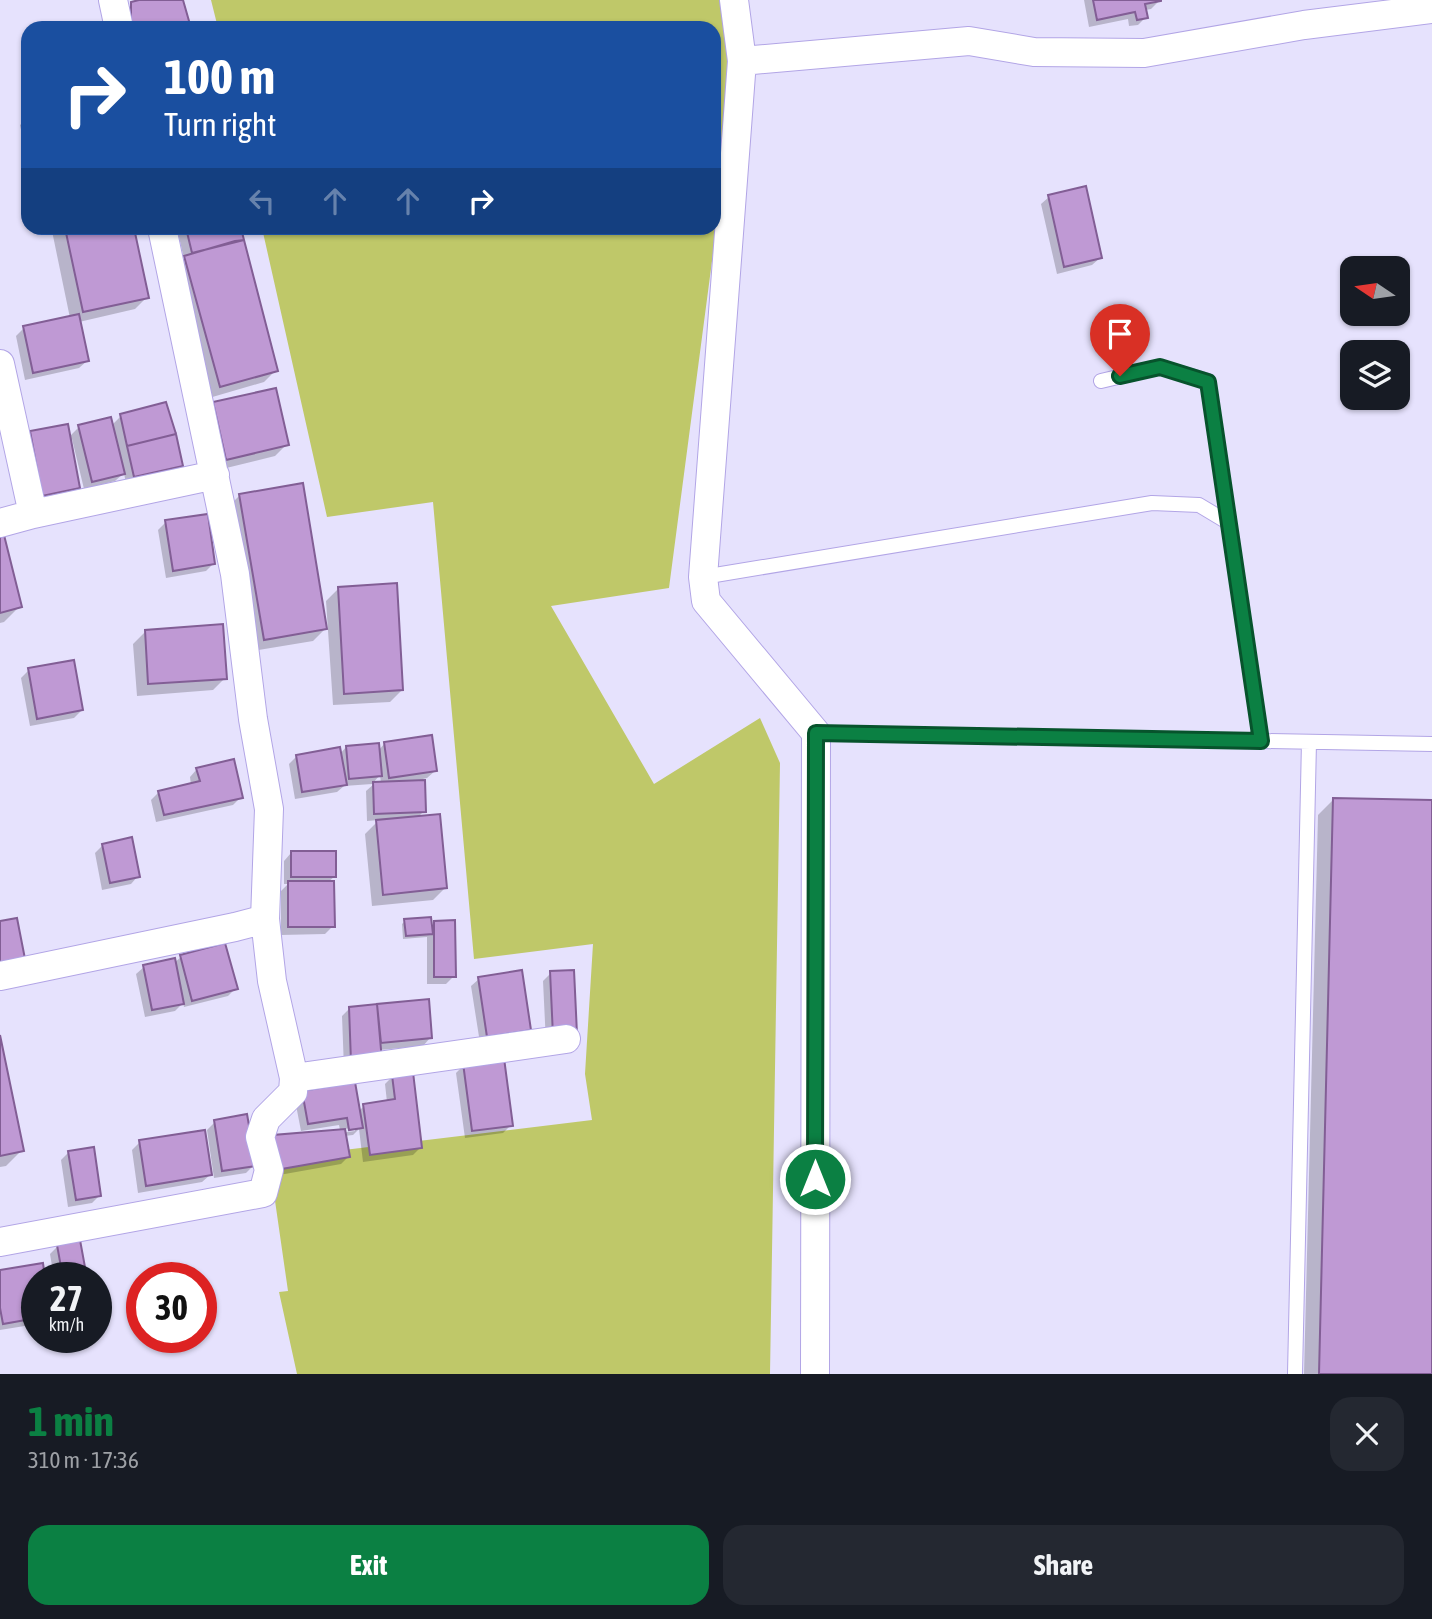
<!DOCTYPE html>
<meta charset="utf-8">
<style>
body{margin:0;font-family:"Asap Condensed",sans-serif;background:#242831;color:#f1f3f6;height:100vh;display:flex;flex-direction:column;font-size:26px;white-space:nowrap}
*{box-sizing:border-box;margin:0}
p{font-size:23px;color:#9ea1a6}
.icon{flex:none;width:38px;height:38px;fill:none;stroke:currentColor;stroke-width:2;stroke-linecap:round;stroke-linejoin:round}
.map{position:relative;height:1374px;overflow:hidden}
.drawer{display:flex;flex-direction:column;background:#171b24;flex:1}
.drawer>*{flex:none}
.hud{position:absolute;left:21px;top:21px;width:700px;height:214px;border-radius:21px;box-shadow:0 2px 5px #0004;background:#1a4fa0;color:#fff;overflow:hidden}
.needle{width:46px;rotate:283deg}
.fabs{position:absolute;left:1340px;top:256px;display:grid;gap:14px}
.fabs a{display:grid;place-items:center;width:70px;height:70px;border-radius:14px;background:#171b24;box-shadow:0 2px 5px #0004;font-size:35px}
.speed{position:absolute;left:21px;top:1262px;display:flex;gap:14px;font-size:35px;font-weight:700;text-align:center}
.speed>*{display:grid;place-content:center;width:91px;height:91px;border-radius:50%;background:#171b24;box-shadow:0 2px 5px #0004;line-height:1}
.speed small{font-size:18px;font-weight:400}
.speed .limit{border:10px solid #d22;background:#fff;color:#111}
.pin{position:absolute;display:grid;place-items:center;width:60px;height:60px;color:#fff;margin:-72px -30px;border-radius:50% 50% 50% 0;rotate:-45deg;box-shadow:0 0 7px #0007}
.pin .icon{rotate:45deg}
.me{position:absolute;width:77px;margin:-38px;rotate:0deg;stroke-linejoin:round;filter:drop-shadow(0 0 5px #0008)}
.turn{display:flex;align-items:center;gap:24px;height:147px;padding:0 28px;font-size:32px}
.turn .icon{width:91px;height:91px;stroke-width:2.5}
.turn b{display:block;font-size:49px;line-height:60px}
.lanes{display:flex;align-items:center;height:66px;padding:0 28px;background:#0003;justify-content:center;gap:35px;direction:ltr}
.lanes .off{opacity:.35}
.round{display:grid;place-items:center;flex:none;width:74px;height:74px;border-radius:21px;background:#242831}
.head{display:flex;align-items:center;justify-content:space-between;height:119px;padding:0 28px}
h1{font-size:42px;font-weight:700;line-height:52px;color:#0b8043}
.cta{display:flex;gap:14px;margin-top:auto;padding:14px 28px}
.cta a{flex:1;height:80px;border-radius:21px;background:#0b8043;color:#fff;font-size:28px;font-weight:700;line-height:80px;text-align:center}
.cta a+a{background:#242831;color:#f1f3f6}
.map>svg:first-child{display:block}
.green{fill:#bfc869}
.shadow{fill:#0003}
.building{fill:#bf99d4;stroke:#825e95;stroke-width:2}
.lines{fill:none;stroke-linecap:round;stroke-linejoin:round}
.lane-casing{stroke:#b2a5e6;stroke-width:16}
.street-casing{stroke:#b2a5e6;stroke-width:30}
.lane{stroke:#fff;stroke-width:14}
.street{stroke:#fff;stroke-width:28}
.route-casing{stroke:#07532c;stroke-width:18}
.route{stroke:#0b8043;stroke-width:12}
</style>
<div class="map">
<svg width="1432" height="1374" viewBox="0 0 1432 1374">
<rect width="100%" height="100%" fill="#e6e2fd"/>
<!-- green -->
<path class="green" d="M211 0H733L737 71 669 588 551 606 654 784 760 718 780 763 770 1374H297L279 1292 288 1291 269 1159 592 1120 585 1074 593 944 474 959 433 502 327 517 262 228H714V28H218Z"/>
<!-- shadow -->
<path class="shadow" d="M145 0H181L189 28H124V12L132 4Z
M1084 0H1159V1L1151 9 1145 10 1146 17 1138 25 1129 26 1128 19 1089 27Z
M28 118V162L20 125Z
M1049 197 1100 258 1092 265 1057 274 1041 204Z
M55 228H132L147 297 135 309 79 322 87 361 79 368 25 380 16 336 24 328 70 318 52 231Z
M177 228H239L276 370 264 382 209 398 173 269 184 259Z
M214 404 287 444 275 456 214 471 202 416Z
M121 416 181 466 173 473 126 484 124 473 115 481 84 489 72 439 69 440 78 488 70 496 34 502 23 440 31 432 69 437 79 427 112 425Z
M240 495 325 629 313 641 252 651 228 507Z
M166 522 214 563 206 571 166 578 158 530Z
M0 534 20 606 4 622 0 623Z
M338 589 402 690 390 702 333 705 326 601Z
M145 632 225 678 213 690 137 696 133 644Z
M29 670 82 710 74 718 30 726 21 678Z
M385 743 435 771 427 778 423 779 424 811 417 818 445 888 433 900 372 906 365 834 379 820 367 821 366 791 374 784 381 783 380 775 372 784 344 786 337 792 295 799 289 764 297 756 340 754 346 747 378 751Z
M197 769 241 797 233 805 156 822 151 800 159 792 191 785 190 777Z
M1334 799 1432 802V1374H1304L1318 815Z
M103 845 138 876 131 884 102 890 95 853Z
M291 853 334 877 328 882 333 926 325 934 281 935V891L288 884H284V861Z
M405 921 430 927 435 922 454 976 446 984H427V937L403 939 402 924Z
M181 957 236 988 228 996 184 1007 183 1003 175 1011 145 1017 136 974 144 967 174 963Z
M551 973 568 1041 546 1043 543 981Z
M479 979 530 1029 480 1043 471 986Z
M427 1001 430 1038 423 1046 379 1050 344 1069 342 1016 349 1009Z
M0 1044 22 1150 6 1166 0 1167Z
M464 1065 511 1125 503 1133 465 1138 456 1073Z
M393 1076 421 1147 413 1155 363 1162 359 1129 353 1135 344 1136 348 1157 341 1164 268 1177 340 1133 355 1131V1127L340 1130 339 1125 301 1131 295 1100 303 1092 358 1112 364 1106 387 1102 385 1084Z
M215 1122 254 1165 246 1173 214 1178 207 1130Z
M140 1142 210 1175 202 1182 138 1193 132 1150Z
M69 1152 99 1196 92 1203 68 1207 61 1160Z
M58 1246 86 1278H54L50 1254Z
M0 1272 37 1278V1324L0 1330Z
M155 1337H172L155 1340Z"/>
<!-- building -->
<path class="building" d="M139 0H183L191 28H155L153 23H131V2Z
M1093 0H1161V1L1145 4 1148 18 1137 20 1135 12 1097 20Z
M1086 186 1102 258 1064 267 1048 195Z
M65 228H134L149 298 83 312Z
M186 228H241L244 240 192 253Z
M244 240 278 371 220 387 184 256 235 241Z
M79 314 89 361 33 373 23 326Z
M276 388 289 445 226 460 213 402Z
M166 402 176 434 127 446 120 414Z
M111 417 125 474 92 482 78 425Z
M68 424 80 488 42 496 30 431Z
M176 434 183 466 134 477 127 446Z
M303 483 327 629 264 640 239 494Z
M208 514 215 564 173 571 165 520Z
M3 531 22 607 0 613V532Z
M397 583 403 690 344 694 338 587Z
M223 624 227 679 148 684 145 630Z
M74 660 83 710 37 719 28 668Z
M432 735 437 771 389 778 384 742Z
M379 743 382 776 349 779 346 746Z
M340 747 347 785 302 792 296 755Z
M234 759 243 798 164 815 158 791 200 781 196 768Z
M425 780 426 812 374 814 373 782Z
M1333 798 1432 800V1374H1319Z
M440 814 447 888 383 895 376 820Z
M132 837 140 877 110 883 102 844Z
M291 851H336V877H291Z
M288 881H334L335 927H288Z
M431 917 433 934 406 936 404 919Z
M17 918 26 964 0 969V921Z
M455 920 456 977H434V921Z
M225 943 238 989 192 1001 180 955Z
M175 958 184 1004 152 1010 143 965Z
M522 970 531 1030 487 1037 478 977Z
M574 970 577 1034 553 1036 550 971Z
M429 999 432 1038 381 1043 377 1004Z
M377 1004 382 1061 351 1062 349 1007Z
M0 1035 24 1151 0 1156Z
M504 1058 513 1126 472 1131 463 1063Z
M413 1072 422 1148 370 1155 363 1104 395 1099 392 1075Z
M355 1082 363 1128 349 1130 347 1118 308 1124 302 1091Z
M247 1114 256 1166 222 1171 214 1120Z
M345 1129 350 1157 276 1170 273 1135Z
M205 1130 212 1175 146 1186 139 1140Z
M94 1147 101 1196 76 1200 68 1151Z
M80 1240 87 1278H63L57 1245Z
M43 1263 45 1278H37V1318L3 1324 0 1308V1270Z"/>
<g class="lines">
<!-- lane casing -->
<g class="lane-casing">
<path id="lane" d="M1101 381 1160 367 1208 381 1261 741
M703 577 1152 503 1199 505 1229 523
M816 733 1432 744
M1295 1374 1309 742"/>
</g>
<!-- street casing -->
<g class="street-casing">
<path id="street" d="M113 0 119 28
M734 0 742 61 703 577 706 601 816 733 815 1374
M742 61 969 41 1034 52 1144 53 1304 25 1432 9
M0 364 33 514
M0 523 33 514 215 475
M0 976 235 927 265 919
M294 1078 566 1039
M0 1242 263 1193 269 1170 260 1137 266 1119 293 1092 294 1078 272 981 265 919 269 809 253 719 235 574 162 228"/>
</g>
<!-- lane -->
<use href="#lane" class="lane"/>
<!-- street -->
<use href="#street" class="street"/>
</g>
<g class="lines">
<!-- route casing -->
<g class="route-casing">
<path id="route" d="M815 1179 816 733 1261 741 1208 382 1160 367 1120 376"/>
</g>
<!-- route -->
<use href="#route" class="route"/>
</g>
</svg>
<div class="fabs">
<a><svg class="needle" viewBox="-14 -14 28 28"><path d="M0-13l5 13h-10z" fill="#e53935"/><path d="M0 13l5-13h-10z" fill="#9ea1a6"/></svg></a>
<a><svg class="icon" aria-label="layers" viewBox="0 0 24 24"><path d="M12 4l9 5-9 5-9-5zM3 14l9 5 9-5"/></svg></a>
</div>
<div class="speed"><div>27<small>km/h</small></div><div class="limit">30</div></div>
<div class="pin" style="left:1120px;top:376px;background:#d93025"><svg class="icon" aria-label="arrive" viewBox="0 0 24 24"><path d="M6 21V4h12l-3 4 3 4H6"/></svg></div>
<svg class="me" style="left:815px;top:1179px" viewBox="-20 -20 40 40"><circle r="17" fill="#0b8043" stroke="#fff" stroke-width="3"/><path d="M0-11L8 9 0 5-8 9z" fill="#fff"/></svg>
<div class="hud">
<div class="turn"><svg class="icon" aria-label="right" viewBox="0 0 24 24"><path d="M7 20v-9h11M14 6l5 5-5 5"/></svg><div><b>100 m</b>Turn right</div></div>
<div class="lanes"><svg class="icon off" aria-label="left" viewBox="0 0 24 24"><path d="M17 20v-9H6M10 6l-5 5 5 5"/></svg><svg class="icon off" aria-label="ahead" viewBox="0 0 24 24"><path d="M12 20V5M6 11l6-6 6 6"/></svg><svg class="icon off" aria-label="ahead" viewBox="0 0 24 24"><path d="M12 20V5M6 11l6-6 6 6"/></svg><svg class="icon" aria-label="right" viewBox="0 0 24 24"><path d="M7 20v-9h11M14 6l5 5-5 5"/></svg></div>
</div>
</div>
<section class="drawer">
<div class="head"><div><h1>1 min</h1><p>310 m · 17:36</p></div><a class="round"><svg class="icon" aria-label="close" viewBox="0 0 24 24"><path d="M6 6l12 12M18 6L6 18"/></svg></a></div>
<div class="cta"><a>Exit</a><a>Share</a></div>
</section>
